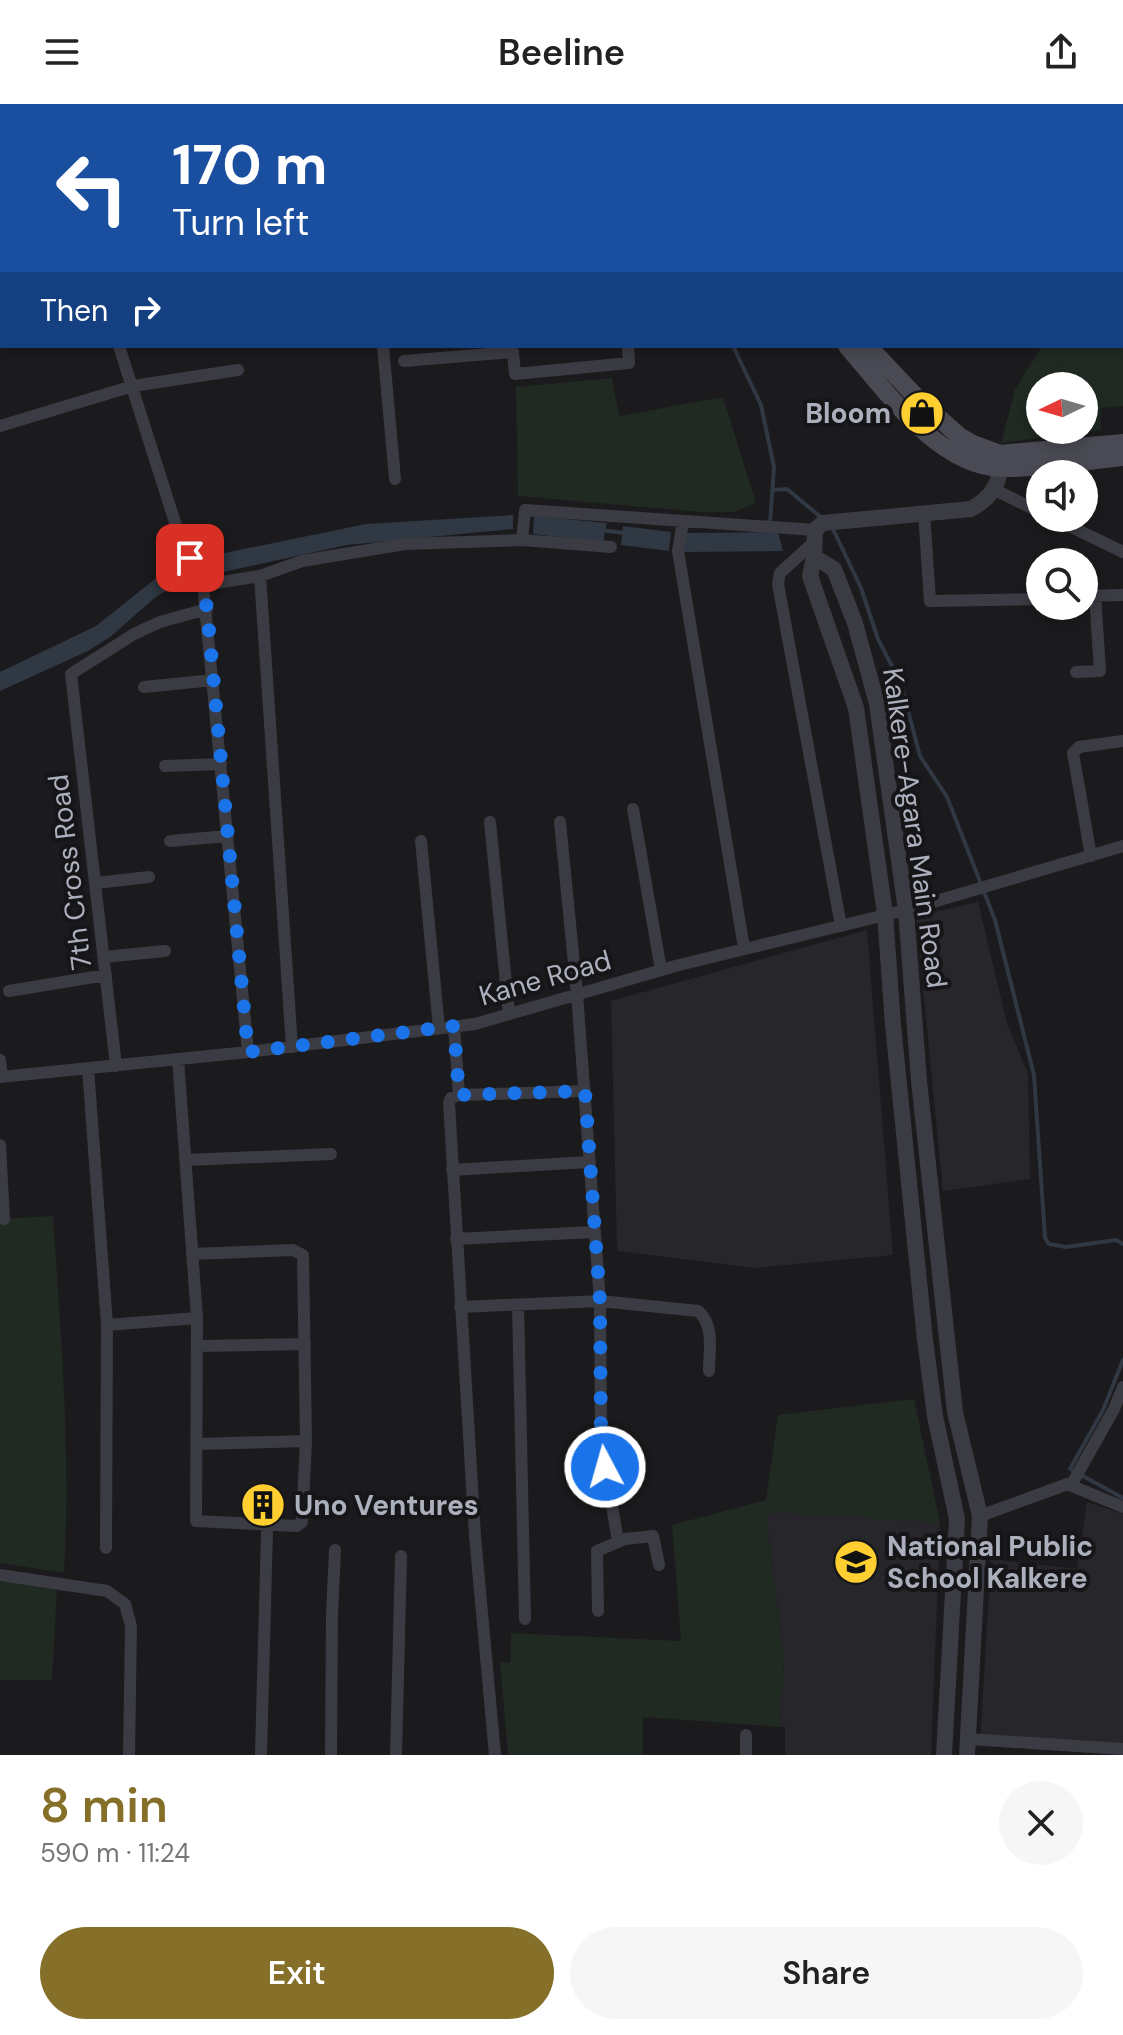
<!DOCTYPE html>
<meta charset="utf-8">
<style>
body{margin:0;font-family:"DM Sans",sans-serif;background:#f6f6f6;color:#222;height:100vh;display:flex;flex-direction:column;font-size:30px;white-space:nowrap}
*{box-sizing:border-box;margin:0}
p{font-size:26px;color:#767676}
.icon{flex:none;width:44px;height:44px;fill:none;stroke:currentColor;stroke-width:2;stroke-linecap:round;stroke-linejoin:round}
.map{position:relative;height:1651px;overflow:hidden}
.side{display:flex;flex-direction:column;background:#fff;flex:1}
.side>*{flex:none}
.guide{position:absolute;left:0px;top:0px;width:1124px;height:244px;box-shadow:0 4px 12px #0003;background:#1a4fa0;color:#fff;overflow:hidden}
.needle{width:52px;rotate:265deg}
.tools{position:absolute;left:1026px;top:268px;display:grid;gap:16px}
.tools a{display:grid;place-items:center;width:72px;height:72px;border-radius:50%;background:#fff;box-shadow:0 4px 12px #0003;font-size:40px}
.pin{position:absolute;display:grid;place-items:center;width:68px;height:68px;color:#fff;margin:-34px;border-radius:16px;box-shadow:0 4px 12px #0006}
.me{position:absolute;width:88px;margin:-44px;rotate:354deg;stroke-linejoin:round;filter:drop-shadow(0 0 6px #0008)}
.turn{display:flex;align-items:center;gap:28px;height:168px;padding:0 40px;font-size:36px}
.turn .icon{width:104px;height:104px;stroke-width:2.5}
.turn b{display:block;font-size:56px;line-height:68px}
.then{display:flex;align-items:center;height:76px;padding:0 40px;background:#0003;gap:16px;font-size:30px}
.round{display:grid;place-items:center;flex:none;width:84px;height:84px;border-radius:42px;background:#f6f6f6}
.head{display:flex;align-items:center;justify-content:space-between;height:136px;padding:0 40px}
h1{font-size:48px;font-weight:600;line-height:60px;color:#856f29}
.cta{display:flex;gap:16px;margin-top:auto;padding:16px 40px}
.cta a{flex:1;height:92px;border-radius:48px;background:#856f29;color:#fff;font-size:32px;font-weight:600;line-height:92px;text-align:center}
.cta a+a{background:#f6f6f6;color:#222}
header{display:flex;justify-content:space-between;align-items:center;height:104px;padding:0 40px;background:#fff;font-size:36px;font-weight:600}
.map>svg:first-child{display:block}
.built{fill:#27262a}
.green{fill:#202922;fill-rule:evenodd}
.water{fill:#2f3843}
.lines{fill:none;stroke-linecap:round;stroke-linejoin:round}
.stream{stroke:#2f3843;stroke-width:4}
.minor{stroke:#3b3c43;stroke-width:12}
.tertiary{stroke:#3b3c43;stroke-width:16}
.secondary{stroke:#494a53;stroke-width:18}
.route{stroke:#1a73e8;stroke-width:14;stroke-dasharray:0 25.2}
.labels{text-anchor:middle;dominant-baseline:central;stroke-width:8;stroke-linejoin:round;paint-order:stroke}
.poi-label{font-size:28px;font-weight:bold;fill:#acb0bd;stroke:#161518;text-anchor:start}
.street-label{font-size:28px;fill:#acb0bd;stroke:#161518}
</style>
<header><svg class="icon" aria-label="menu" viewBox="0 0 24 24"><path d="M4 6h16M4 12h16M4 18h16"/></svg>Beeline<svg class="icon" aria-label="share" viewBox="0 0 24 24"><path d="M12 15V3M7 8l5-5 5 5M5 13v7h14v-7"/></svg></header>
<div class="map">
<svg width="1123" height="1651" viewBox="0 0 1123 1651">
<rect width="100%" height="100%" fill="#1b1a1d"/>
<!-- built -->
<path class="built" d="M978 798 1007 919 1028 970 1030 1075 943 1087 916 812Z
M867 826 893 1151 755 1164 617 1147 611 897Z
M914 1295 940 1423 931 1651H785V1623H780L784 1556 766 1410 778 1311Z
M1087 1398 1123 1410V1646L980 1638 991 1455 1077 1465Z"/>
<!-- green -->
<path class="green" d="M1123 172V302L1101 304V326L1001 339 1015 285 1042 242H1122ZM1040 282H1084V326H1040Z
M612 274 619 312 723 293 756 399 734 408H700L518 392 516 283Z
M53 1112C61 1230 71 1351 64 1469L0 1459V1115Z
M914 1295 940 1419 786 1409 766 1410 784 1556 780 1623 643 1613V1651H508L500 1559 510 1558 511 1529 681 1537 672 1421 766 1396 778 1311Z
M0 1476 57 1484 52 1576H0Z"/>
<!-- water -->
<path class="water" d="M513 411V425L347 441 205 472 195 455 366 420Z
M534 412 607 419 603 438 533 430Z
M623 422 671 428 669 447 621 441Z
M778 428 783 447 684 448 686 429Z
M175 459 183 478 157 492 110 533 88 547 0 587V568L96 522Z"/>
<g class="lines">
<!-- stream -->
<path class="stream" d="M803 2 812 0
M733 242 761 301 774 363 770 420
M772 386 787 385 823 415
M832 423 861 484 878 535 901 580 920 652 947 693 995 816 1034 971 1045 1134 1049 1140 1066 1143 1116 1136 1123 1140
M601 426 624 429
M175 471 194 467
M1123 1256 1103 1306 1070 1365 1123 1394"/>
<!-- minor -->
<path class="minor" d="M3 0V2
M76 0V2
M921 0V2
M517 2 518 0
M763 2 774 0
M1116 2 1122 0
M0 141H2
M119 242 179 431 203 481 248 948
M383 242 395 375
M404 257 513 248 515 270 629 259 628 242
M0 322 133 282 238 266
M995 386 1040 408
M924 409 930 497 1040 495
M1053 414 1123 448
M683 418 678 447 744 844
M522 436 525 406 815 426
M813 439 780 469 778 480 841 822
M260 472 292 943
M203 481 260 472 302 457 405 440 522 436 611 443
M1084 492 1123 491
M1076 568 1100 567 1095 491
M144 583 213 576
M165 662 221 660
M633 705 661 866
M490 718 509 910
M560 718 577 890 600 1197 601 1338 618 1437
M170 737 228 732
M421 737 439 924
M1091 752 1073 649 1079 643 1123 637
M96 779 149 773
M104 853 165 847
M9 887 106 871
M454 922 459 991
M178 955 197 1214 196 1417 297 1422 302 1418 306 1337 303 1151 293 1146 192 1150
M0 956 2 973
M116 962 71 570 134 530 160 518 207 505
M88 964 107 1221 106 1444
M0 973 248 948 475 920 679 861 906 806 1123 742
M0 1041 4 1115
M186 1056 331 1050
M452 1066 589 1058
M456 1135 594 1128
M518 1201 525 1515
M460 1203 600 1197 698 1207C715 1221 709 1248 709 1267
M107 1221 197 1214
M198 1242 305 1240
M197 1340 306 1337
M1067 1380 1123 1403
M980 1412 1073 1378 1114 1305 1123 1283
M0 1471 107 1487 125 1500 131 1522 129 1651
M598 1507 597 1447 625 1435 653 1432 659 1461
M746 1631V1651
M969 1635 1123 1645
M261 1651 267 1427
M331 1651 332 1510 335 1446
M396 1651 401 1452
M495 1651 475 1432 449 999 451 994 459 991 585 987"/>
<!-- tertiary -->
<path class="tertiary" d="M814 453 834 465 855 519 877 600 906 806 919 977 955 1308 980 1412 967 1651
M944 1651 957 1415 935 1312 925 1236 893 921 885 810 856 604 810 472 814 453 815 426 823 419 971 405C993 393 1002 377 1000 352"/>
<!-- secondary -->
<path class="secondary" d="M570 0 574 2
M613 0 617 2
M847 242C885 286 938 362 1001 364 1038 365 1085 357 1123 353
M868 242 918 295 959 332 973 340 1000 350 1123 339"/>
</g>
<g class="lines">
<!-- route -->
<path class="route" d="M190 454 203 481 207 505 248 948 454 922 459 991 585 987 600 1197 601 1338 605 1363"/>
</g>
<!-- icons -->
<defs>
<g id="shop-disc" transform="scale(2.3)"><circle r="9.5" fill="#ffce31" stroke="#161518"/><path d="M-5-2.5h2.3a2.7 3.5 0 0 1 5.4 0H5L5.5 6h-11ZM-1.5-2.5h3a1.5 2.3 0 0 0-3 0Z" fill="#111"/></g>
<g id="building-disc" transform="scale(2.3)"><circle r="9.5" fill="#ffce31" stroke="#161518"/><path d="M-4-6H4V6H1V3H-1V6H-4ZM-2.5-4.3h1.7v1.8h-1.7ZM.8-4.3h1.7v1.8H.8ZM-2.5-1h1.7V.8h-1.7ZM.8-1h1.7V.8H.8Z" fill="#111"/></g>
<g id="school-disc" transform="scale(2.3)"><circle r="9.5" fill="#ffce31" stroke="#161518"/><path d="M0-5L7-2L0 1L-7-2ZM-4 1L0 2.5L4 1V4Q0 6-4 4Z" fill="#111"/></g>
</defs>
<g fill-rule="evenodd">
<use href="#shop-disc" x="922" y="309"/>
<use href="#building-disc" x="263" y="1401"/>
<use href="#school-disc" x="856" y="1458"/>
</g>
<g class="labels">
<!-- poi labels -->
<g class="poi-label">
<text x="891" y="309" text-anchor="end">Bloom</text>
<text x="294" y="1401">Uno Ventures</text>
<text x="887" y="1442">National Public<tspan x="887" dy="32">School Kalkere</tspan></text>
</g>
<!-- street labels -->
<g class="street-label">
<text transform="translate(915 724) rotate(82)">Kalkere-Agara Main Road</text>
<text transform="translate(70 768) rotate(-97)">7th Cross Road</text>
<text transform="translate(545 874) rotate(-16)">Kane Road</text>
</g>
</g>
</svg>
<div class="tools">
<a><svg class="needle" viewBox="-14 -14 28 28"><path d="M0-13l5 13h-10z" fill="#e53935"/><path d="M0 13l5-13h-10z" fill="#767676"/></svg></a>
<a><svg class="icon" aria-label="sound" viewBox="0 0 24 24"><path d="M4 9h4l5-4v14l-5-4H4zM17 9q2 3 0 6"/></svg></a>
<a><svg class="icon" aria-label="search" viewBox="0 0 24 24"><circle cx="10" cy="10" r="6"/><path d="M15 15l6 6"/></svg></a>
</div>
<div class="pin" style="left:190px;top:454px;background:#d93025"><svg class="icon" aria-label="arrive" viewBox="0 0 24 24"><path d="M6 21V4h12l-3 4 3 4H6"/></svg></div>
<svg class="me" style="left:605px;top:1363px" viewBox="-20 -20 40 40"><circle r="17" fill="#1a73e8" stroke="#fff" stroke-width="3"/><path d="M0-11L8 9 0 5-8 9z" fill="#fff"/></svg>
<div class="guide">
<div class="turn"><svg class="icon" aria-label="left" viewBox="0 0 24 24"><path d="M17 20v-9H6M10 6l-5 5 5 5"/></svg><div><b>170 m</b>Turn left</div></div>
<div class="then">Then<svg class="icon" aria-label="right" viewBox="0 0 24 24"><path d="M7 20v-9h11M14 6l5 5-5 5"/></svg></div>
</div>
</div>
<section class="side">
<div class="head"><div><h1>8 min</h1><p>590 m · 11:24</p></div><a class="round"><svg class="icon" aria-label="close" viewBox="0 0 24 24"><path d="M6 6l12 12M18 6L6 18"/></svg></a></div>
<div class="cta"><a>Exit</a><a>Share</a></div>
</section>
